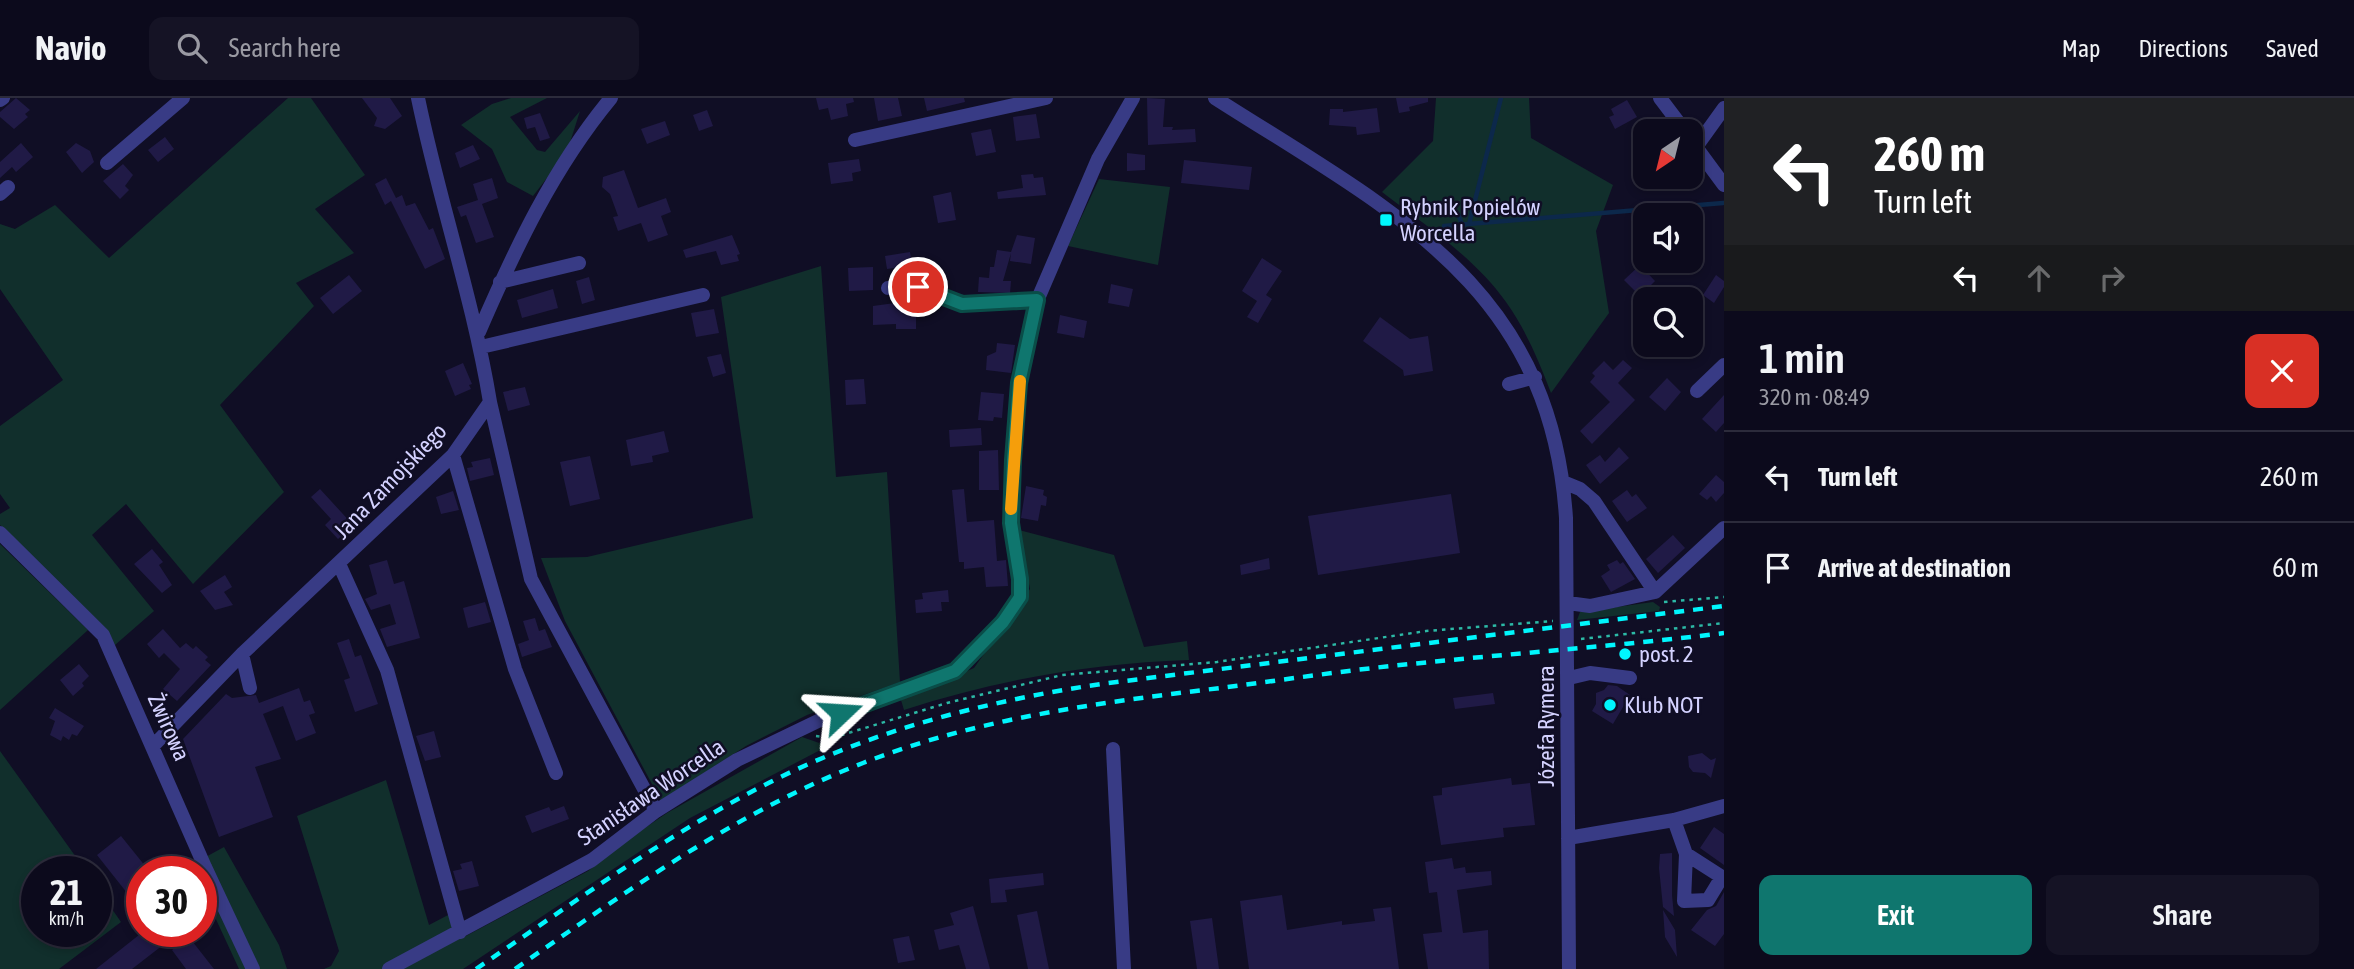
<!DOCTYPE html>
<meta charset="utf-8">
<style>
body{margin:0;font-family:"Asap Condensed",sans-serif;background:#151325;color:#f1f3f6;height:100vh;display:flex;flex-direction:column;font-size:26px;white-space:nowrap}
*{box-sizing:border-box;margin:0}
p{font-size:23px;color:#9a9aa3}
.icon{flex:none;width:38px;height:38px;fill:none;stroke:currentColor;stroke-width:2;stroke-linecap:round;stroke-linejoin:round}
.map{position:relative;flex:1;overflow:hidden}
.sheet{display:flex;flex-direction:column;background:#0c0a1c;width:630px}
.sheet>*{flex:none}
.guide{background:#202124;color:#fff;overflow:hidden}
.needle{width:46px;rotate:215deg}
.controls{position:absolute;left:1633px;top:21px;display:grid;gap:14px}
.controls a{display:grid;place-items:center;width:70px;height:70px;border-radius:14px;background:#0c0a1c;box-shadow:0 4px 10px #0003,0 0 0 2px #2c2b3b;font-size:35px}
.speed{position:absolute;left:21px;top:758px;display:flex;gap:14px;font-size:35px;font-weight:700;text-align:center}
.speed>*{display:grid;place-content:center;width:91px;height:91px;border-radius:50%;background:#0c0a1c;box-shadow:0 4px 10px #0003,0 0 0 2px #2c2b3b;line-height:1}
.speed small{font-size:18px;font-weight:400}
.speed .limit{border:10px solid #d22;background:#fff;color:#111}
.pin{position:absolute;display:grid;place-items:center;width:60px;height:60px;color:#fff;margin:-30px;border:4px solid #fff;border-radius:50%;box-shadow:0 2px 7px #0007}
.me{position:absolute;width:77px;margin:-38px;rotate:70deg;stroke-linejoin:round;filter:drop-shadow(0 0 5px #0008)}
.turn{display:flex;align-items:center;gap:24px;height:147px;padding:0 35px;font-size:32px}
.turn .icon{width:91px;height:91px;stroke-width:2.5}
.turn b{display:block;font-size:49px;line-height:60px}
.lanes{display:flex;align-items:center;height:66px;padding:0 35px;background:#0003;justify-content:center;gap:35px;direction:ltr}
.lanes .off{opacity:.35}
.round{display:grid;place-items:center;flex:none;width:74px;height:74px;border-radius:14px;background:#151325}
.headline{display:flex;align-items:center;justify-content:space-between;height:119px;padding:0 35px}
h1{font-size:42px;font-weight:600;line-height:52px}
.action{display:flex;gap:14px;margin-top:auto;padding:14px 35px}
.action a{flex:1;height:80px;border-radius:14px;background:#0f766e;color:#fff;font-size:28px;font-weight:600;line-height:80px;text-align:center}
.action a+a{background:#151325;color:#f1f3f6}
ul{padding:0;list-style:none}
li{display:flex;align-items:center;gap:21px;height:91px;padding:0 35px;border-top:2px solid #2c2b3b}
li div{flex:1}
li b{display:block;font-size:26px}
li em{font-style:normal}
header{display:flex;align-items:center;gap:42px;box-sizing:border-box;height:98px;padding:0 35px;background:#0c0a1c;border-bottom:2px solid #2c2b3b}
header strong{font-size:33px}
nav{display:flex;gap:38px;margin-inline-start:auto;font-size:24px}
.search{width:490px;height:63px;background:#151325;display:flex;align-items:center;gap:18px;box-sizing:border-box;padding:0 24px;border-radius:14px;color:#9a9aa3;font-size:26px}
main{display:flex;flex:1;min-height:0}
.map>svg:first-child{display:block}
.green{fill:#112f2c}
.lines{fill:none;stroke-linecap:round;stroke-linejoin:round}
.stream{stroke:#0c284b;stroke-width:4.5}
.building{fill:#201a46}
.path{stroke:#2cb9a6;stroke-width:2.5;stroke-dasharray:3.5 5;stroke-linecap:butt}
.minor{stroke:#383b85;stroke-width:14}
.rail{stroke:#00f6fd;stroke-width:4.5;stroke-dasharray:10 9;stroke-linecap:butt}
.route-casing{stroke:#0a4d48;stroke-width:18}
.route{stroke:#0f766e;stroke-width:12}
.slow{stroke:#f59e0b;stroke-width:12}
.poi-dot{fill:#00f6fd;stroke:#100e25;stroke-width:2.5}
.labels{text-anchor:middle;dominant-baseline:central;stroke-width:5;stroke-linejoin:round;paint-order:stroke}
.poi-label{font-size:23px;fill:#d4d2ff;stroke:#100e25;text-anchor:start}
.street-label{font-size:23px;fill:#d4d2ff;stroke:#100e25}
</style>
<header>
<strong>Navio</strong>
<div class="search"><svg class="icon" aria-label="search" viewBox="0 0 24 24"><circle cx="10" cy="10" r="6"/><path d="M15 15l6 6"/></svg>Search here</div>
<nav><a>Map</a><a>Directions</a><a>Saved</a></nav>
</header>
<main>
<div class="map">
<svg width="1724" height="871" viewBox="0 0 1724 871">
<rect width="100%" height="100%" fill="#100e25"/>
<!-- green -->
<path class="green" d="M288 0H311L365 77 315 111 354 155 296 185 314 208 220 307 284 394 193 486 126 406 92 437 154 513 115 547 103 528 0 427V416L10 410 0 396V328L63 282 0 191V126L15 131 55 107 109 160Z
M511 0H547L510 19 537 52 545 54 580 13 567 54 533 98 507 84 492 51 461 27 492 6Z
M1436 0H1529L1531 40 1613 87 1596 133 1609 215 1551 295C1539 263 1526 232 1506 204 1474 159 1425 127 1382 94L1433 43Z
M1099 81 1170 89 1158 167 1068 148Z
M821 168 836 379 887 374 900 584 807 617 746 648 661 703 565 523 541 460 587 459 753 420 721 199Z
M1019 432 1114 457 1144 549 1187 543 1189 562C1093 565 995 582 904 612L901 602 974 570 1030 491Z
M0 446 88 532 0 612Z
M1653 504 1660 509 1659 513 1577 522 1580 514Z
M802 639 828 648 690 720 463 871H324L331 868 339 853 297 718 386 682 429 827 450 816 464 839 588 773 624 744 667 715Z
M0 653 86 773 37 774V833H96V788L121 824 59 871H0Z
M224 749 279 847 287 871H239L201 789V774L194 773 191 767Z"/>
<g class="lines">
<!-- stream -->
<path class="stream" d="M1415 114C1428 107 1445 110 1458 116L1462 126
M1469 126 1501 0
M1444 128 1723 105"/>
</g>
<!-- building -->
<path class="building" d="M16 0 30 12 25 16 28 19 14 31 0 19V14Z
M362 0H390L402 18 385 31 374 28 377 20Z
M816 0H853L854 4 846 6 848 18 831 22 828 10 819 12Z
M874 0H898L902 18 878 23Z
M924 0H964L965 4 927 13Z
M1147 0 1165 1 1163 29H1173L1172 32 1195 31 1196 44 1148 47Z
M1396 0H1428V4L1409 9 1410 13 1399 15Z
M1627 2 1637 19 1615 31 1609 19 1614 17 1611 11Z
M1377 10 1380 34 1357 37 1356 29 1329 27 1330 11H1343V14Z
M707 12 713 28 699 33 693 17Z
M540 15 550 40 540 43 535 29 527 31 524 20Z
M1036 16 1040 40 1016 43 1013 19Z
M665 23 670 37 647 46 641 31Z
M991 31 996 54 976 58 971 35Z
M165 39 174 51 158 64 148 52Z
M21 45 33 59 16 74 12 69 0 80V64Z
M76 45 90 53 94 64 82 75 66 54Z
M473 47 480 61 460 70 455 55Z
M1127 55 1145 57V72L1127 73Z
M859 61 861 73 852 75 853 83 831 86 828 65Z
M1184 62 1252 69 1249 92 1181 85Z
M123 66 133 77 125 88 129 92 120 101 103 83Z
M624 72 638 110 666 100 671 114 661 118 668 137 648 144 641 125 618 133 613 119 618 118 610 96 602 89 603 79Z
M1033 76 1034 80 1043 79 1046 97 998 101 997 94 1023 90 1021 77Z
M386 80 396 100 402 97 406 108 415 105 429 132 433 130 445 161 425 171 391 103 385 107 375 86Z
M492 80 498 100 482 106 494 139 476 145 466 117 461 119 457 109 478 102 473 86Z
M951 94 956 122 938 125 933 98Z
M732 137 740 156 737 157 739 163 721 167 716 153 686 160 683 152Z
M1017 137 1035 140 1031 166 1010 163 1011 155 1003 183H1011L1010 195 978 194 979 179 989 180 990 169H994L997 152 1011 154Z
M910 154 913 173 895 176 894 170 887 171 885 158Z
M1262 160 1282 173 1266 197 1272 201 1258 225 1247 219 1257 203 1242 193Z
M1640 167 1655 183 1640 198 1624 182Z
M873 169V192L849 193 848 170Z
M349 177 362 193 333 216 320 200Z
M1716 177 1724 183V189L1714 205 1703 197Z
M589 179 595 202 582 206 576 183Z
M1111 186 1133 191 1129 209 1108 205Z
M553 191 558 210 522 220 517 202Z
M895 205H910V210H916V231H896V226L873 227V208Z
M714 211 719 235 696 239 691 215Z
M1060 217 1087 223 1084 240 1057 235Z
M1380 219 1410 241 1428 238 1433 273 1404 278 1403 272 1363 243Z
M997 245 1015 247 1011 275 986 272 987 258 996 254Z
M721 256 726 275 713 279 707 259Z
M1623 262 1632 270 1618 285 1635 302 1592 346 1580 333 1610 304 1590 284 1595 278 1592 275 1604 263 1613 272Z
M463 265 472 286 469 287 471 291 455 298 445 273Z
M1667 280 1681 294 1665 313 1649 299Z
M864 281 866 306 846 307 845 282Z
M525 289 530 307 508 313 503 294Z
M981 294 1004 296 1002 320 994 319 993 323 978 322Z
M1724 297V325L1716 334 1702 321Z
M981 330 982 347 950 349 949 332Z
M664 333 669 354 652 358 653 364 631 368 626 342Z
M1619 349 1629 360 1600 386 1586 367 1600 357 1605 364Z
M998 352 999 392H979V353Z
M590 358 600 401 570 408 560 364Z
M490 360 494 377 470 383 467 370 473 369 471 364Z
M1716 377 1724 384V395L1716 404 1711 398 1707 402 1699 396Z
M1026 388 1044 392 1043 397 1047 399 1046 408 1041 407 1038 423 1021 420Z
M320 391 353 427 338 441 325 427 331 421 311 399Z
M964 391 967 424 994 422 997 463 1006 462 1008 488 986 489 984 469 964 471V464H959L952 392Z
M1627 392 1632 399 1636 396 1647 410 1627 424 1612 403Z
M453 393 459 412 441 416 436 399Z
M1451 396 1460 455 1318 477 1308 418Z
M1673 437 1685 450 1658 475 1646 461Z
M152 451 163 464 159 467 172 487 162 495 134 466Z
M1269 460 1270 471 1241 477 1240 467Z
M387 462 394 486 404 483 420 540 387 549 380 531 396 526 390 506 371 512 365 501 377 496 369 467Z
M1617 462 1620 466 1623 464 1635 481 1611 494 1601 478 1610 472 1607 467Z
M225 477 232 489 224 494 233 507 215 512 200 493Z
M948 492 949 504H941L942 513 916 515 915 502 923 501 922 495Z
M485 504 491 524 468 530 463 510Z
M535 520 539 533 545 531 552 549 522 559 518 546 529 542 523 523Z
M163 531 180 550 186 545 193 551 196 548 208 559 205 562 211 567 177 603 163 591 180 571 164 555 159 560 147 546Z
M349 541 355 559 361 557 378 606 355 614 344 582 350 580 337 545Z
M79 566 89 578 82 585 84 588 73 598 60 582Z
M1608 587 1617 588 1630 597 1613 626 1592 613 1596 606V595L1604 592Z
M299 590 304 604 310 602 315 615 309 617 316 635 296 643 283 608 263 616 281 661 255 669 273 719 219 739 183 641 226 596 232 600 256 597 259 605Z
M1493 595 1495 606 1455 611 1453 600Z
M55 610 84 628 77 638 72 636 69 642 63 638 61 643 50 637 55 623 49 620Z
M434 633 441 659 425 663 416 638Z
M1702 655 1711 662 1716 660 1711 680 1705 675 1693 674 1689 669 1688 658Z
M1511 680 1512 687 1530 685 1535 727 1503 730 1504 739 1441 747 1433 698 1442 697V690Z
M564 708 569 721 532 735 525 718 549 709 551 713Z
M1714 729 1724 736V767L1700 750Z
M121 738 150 774H142V800L135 805 97 757Z
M1672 755V797L1674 818 1663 809 1659 770 1660 756Z
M1452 760 1454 771 1465 769 1466 775 1491 773 1492 787 1457 792 1463 835 1488 832 1489 871H1428L1423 836 1442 834 1437 794 1429 795 1425 764Z
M472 763 479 788 459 793 453 773 462 771 460 766Z
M1043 775 1044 787 1005 792 1007 804 991 805 989 781Z
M1724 794V836L1715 848 1691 832 1707 812 1716 808Z
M1282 797 1287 832 1342 823V827L1375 823 1373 811 1391 809 1399 871H1249L1240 803Z
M973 808 990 871H966L959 847 939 852 934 832 954 827 950 815Z
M1663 812 1675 832 1677 859 1665 839Z
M1037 813 1049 871H1028L1017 817Z
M1212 820 1219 871H1197L1190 823Z
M144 833H152L163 847 132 871H96Z
M909 838 915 862 898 865 893 841Z
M189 839 214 871H186L172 852Z"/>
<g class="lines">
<!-- path -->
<path class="path" d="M1664 504 1724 499
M1581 541 1724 525
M816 638 832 640 947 605 1062 577 1217 564 1426 533 1553 523"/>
<!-- minor -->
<path class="minor" d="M1215 0C1390 112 1551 187 1566 420L1569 871
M1660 0 1685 33
M0 2 3 0
M1690 41 1724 87
M855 42 1046 0
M1696 49 1724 10
M107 65 183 0
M0 96 8 89
M500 184 579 165
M888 190 918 189 962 207 1037 203
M479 234C515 151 553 70 611 0
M481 249 703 197
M1509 286 1535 279
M1697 293 1724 267
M490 304 531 481 656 713
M453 357 515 571 556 675
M1563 384 1580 391 1594 403 1655 494
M0 435 103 537 205 769 253 871
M339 466 387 572 460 834
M1568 505 1590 508 1655 494 1724 430
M242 556 250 590
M1569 580 1590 575 1630 580
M153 648 242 556 453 357 490 304C473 201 439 102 418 0
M1113 651 1124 871
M1674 722 1686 756 1684 803 1708 802 1722 779 1686 756
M1568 740 1674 722 1724 708
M389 871 592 762 656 713 737 662 818 623 955 573 1003 524 1020 499V481L1011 425 1013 363 1019 285 1037 203 1098 61 1133 0"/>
<!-- rail -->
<path class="rail" d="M476 871C578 802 679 727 791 674 889 628 994 602 1101 586L1724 508
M515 871C626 794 736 714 863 665 978 620 1098 605 1220 590 1283 582 1347 572 1411 566 1515 555 1620 548 1724 535"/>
</g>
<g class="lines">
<!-- route casing -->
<g class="route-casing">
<path id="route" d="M841 615 955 573 1003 524 1020 499V481L1011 425 1013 362 1019 285 1037 202 962 206 918 189"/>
</g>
<!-- route -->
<use href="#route" class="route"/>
<!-- slow -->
<path class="slow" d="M1011 411 1020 283"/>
</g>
<!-- markers -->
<g class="poi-dot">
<rect x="1379" y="115" width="14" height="14" rx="3.5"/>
<circle cx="1625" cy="556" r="7"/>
<circle cx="1610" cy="607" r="7"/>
</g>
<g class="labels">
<!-- poi labels -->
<g class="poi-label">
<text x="1400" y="109">Rybnik Popielów<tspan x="1400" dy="26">Worcella</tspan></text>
<text x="1639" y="556">post. 2</text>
<text x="1624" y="607">Klub NOT</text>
</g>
<!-- street labels -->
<g class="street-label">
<text transform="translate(390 383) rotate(-46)">Jana Zamojskiego</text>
<text transform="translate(1546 628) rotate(-90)">Józefa Rymera</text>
<text transform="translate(169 629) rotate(66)">Żwirowa</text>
<text transform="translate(651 694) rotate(-34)">Stanisława Worcella</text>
</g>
</g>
</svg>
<div class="controls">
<a><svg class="needle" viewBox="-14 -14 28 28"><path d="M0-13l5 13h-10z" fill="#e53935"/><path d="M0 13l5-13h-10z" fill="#9a9aa3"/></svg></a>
<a><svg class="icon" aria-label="sound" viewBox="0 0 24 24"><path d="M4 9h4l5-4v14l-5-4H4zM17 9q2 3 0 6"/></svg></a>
<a><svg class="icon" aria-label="search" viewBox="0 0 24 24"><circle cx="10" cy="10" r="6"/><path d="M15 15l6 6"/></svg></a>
</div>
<div class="speed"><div>21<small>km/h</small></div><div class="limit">30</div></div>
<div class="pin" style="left:918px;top:189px;background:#d93025"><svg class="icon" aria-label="arrive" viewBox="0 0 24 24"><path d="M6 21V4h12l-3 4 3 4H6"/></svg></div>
<svg class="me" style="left:841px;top:615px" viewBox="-20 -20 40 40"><path d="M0-17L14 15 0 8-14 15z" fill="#0f766e" stroke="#fff" stroke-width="4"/></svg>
</div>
<section class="sheet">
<div class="guide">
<div class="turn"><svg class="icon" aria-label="left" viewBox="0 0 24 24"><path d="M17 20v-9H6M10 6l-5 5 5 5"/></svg><div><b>260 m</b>Turn left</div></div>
<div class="lanes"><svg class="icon" aria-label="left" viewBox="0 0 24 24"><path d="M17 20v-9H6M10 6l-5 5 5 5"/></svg><svg class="icon off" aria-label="ahead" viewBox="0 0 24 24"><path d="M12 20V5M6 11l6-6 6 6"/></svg><svg class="icon off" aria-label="right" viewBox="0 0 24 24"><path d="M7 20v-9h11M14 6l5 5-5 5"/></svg></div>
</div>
<div class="headline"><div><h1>1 min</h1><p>320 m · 08:49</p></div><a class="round" style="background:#d93025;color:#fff"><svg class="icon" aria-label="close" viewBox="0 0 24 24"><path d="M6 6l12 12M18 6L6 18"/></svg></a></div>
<ul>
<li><svg class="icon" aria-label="left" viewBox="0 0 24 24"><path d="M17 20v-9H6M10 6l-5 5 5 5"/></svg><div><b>Turn left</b></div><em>260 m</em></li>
<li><svg class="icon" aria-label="arrive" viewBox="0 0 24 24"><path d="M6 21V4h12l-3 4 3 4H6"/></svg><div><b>Arrive at destination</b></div><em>60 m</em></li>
</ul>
<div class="action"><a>Exit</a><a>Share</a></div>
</section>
</main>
